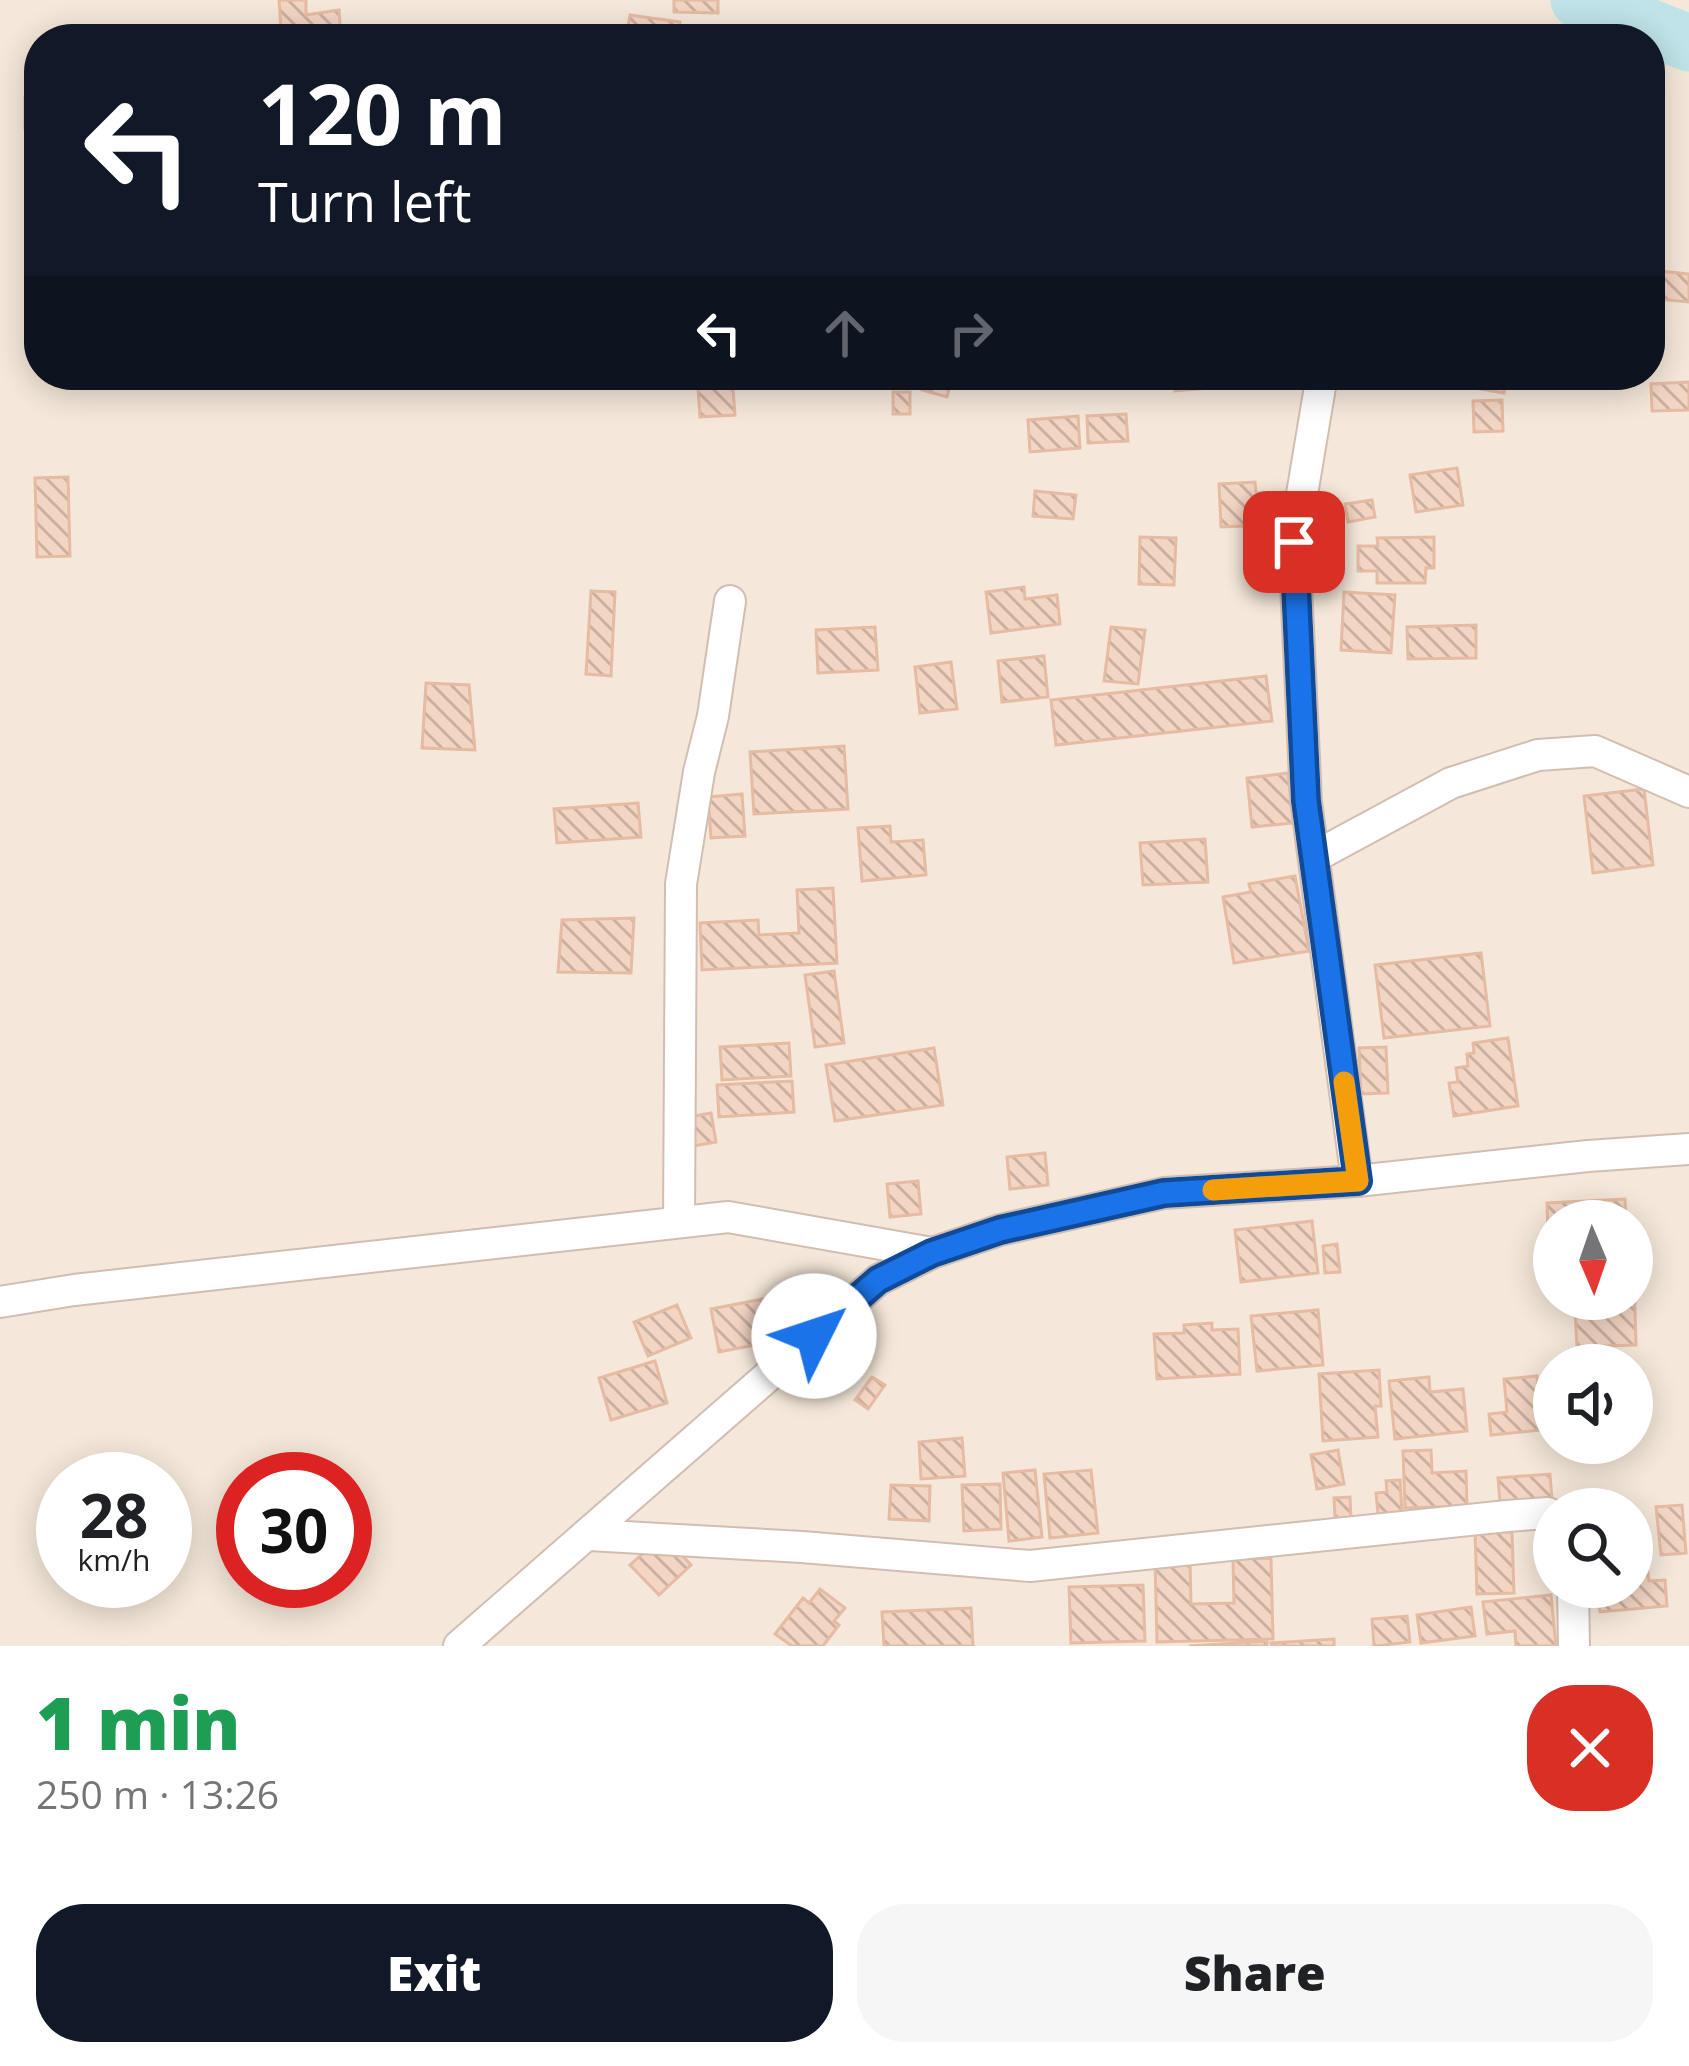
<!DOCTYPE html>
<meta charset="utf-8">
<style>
body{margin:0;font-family:"Open Sans",sans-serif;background:#f6f6f6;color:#202124;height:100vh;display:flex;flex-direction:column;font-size:45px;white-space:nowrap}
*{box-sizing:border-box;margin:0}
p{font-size:39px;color:#757577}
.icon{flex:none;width:66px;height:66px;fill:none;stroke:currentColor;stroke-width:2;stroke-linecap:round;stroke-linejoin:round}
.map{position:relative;height:1646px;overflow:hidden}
.panel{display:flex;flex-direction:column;background:#fff;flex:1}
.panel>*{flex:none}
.top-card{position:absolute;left:24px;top:24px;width:1641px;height:366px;border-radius:48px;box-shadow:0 6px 30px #0003;background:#111827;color:#fff;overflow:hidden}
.needle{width:78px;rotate:178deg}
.fabs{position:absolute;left:1533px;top:1200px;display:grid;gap:24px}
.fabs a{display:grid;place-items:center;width:120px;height:120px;border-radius:50%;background:#fff;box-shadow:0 6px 30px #0003;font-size:60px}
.speed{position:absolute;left:36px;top:1452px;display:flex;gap:24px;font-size:60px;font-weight:700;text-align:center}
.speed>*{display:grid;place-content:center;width:156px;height:156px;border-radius:50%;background:#fff;box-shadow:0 6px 30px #0003;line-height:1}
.speed small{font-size:30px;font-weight:400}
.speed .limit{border:18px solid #d22;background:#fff;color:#111}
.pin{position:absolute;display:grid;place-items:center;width:102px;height:102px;color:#fff;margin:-51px;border-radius:24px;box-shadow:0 6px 18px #0006}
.me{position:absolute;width:132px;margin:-66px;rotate:49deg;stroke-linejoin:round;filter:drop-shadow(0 0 9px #0008)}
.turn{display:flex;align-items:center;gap:42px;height:252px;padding:0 36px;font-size:54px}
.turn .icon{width:156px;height:156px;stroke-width:2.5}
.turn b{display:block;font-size:84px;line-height:102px}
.lanes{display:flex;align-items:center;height:114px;padding:0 36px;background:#0003;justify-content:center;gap:60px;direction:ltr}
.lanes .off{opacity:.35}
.round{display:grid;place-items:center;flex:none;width:126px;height:126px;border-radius:48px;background:#f6f6f6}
.headline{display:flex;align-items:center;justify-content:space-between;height:204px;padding:0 36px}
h1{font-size:72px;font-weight:800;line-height:90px;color:#1e9e55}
.action{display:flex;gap:24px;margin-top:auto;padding:24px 36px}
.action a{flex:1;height:138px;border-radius:48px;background:#111827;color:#fff;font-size:48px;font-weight:800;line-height:138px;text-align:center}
.action a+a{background:#f6f6f6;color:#202124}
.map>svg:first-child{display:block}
.residential{fill:#f5e8da;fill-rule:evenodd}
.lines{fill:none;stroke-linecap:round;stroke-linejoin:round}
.river{stroke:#bfe3e8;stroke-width:57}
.building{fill:url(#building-back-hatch);stroke:#e6bba3;stroke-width:3}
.minor-casing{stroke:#d1beb0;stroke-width:34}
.minor{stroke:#fff;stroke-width:30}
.route-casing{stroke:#114b97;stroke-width:30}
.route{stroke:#1a73e8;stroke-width:21}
.slow{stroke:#f59e0b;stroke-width:21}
</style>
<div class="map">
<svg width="1689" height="1646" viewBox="0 0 1689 1646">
<defs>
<pattern id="building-back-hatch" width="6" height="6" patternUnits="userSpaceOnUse" patternTransform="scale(3)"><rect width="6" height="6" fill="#f3d5c3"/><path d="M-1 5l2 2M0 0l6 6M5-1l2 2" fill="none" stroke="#cab0a1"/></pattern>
</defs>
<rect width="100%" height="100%" fill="#fdf6ec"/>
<!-- residential -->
<path class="residential" d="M0 0H1689V1646H0ZM39 39H1650V375H39ZM1554 1221H1632V1299H1554ZM1554 1365H1632V1443H1554ZM63 1479H165V1581H63ZM243 1479H345V1581H243ZM1554 1509H1632V1587H1554Z"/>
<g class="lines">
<!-- river -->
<path class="river" d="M1579 0 1689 43"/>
</g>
<!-- building -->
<path class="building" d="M279 0H306V15L339 10 341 39H274L272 28H281Z
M674 0H718V13L674 12Z
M630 15 680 22 678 39H626Z
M25 97H39V127L25 128Z
M1659 271 1689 274V302L1656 299Z
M697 375H732L735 415 700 417Z
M926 375H953L947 397 922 390Z
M1174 375H1210L1211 388 1175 391Z
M1477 375H1507L1504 393 1475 388Z
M1689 382V410L1652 411 1651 384Z
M893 392H910V414H893Z
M1502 400 1503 431 1474 432 1473 401Z
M1126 414 1128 441 1088 443 1087 416Z
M1078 416 1080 448 1030 452 1028 420Z
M1457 468 1463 505 1416 512 1410 475Z
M68 477 70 556 37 557 35 478Z
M1255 482 1256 493 1291 492 1293 524 1221 527 1219 484Z
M1035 491 1076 495 1073 519 1033 516Z
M1372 500 1375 517 1348 522 1345 504Z
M1140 537 1176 538 1174 585 1139 584Z
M1434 537V568H1426L1425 583H1377V571H1358V546H1378L1377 538Z
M1024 587 1025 599 1057 595 1060 624 991 633 986 592Z
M591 591 615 592 611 676 586 674Z
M1344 592 1395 595 1391 653 1341 650Z
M1476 625V658L1408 659 1407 627Z
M875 627 878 670 818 673 816 630Z
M1111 627 1145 630 1138 684 1104 681Z
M1044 656 1048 697 1002 702 998 661Z
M951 662 957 709 920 713 915 667Z
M1266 676 1272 721 1056 745 1051 700Z
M426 683 469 685 475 750 422 748Z
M844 746 848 809 754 814 750 752Z
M1288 773 1294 823 1252 827 1247 778Z
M1644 789 1653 865 1593 873 1584 796Z
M742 794 745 836 711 838 708 797Z
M638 803 641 837 557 843 554 809Z
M890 826 891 842 923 840 926 875 862 881 858 828Z
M1205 839 1208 882 1143 885 1140 843Z
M1295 876 1309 951 1234 963 1223 897 1251 892 1249 884Z
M833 888 837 963 702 970 700 923 758 920 759 935 799 933 797 890Z
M634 918 631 973 558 972 562 920Z
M1481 953 1490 1026 1384 1038 1375 965Z
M834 971 844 1043 815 1047 805 975Z
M1508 1038 1518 1106 1454 1116 1449 1083 1458 1082 1456 1068 1468 1066 1467 1054 1474 1053 1473 1043Z
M789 1043 791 1076 722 1080 720 1047Z
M1386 1047 1388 1093 1361 1094 1359 1048Z
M934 1048 943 1105 835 1121 826 1065Z
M792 1081 794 1112 719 1117 717 1085Z
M711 1113 716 1142 682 1148 677 1119Z
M1045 1153 1048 1185 1010 1189 1007 1157Z
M918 1181 921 1214 890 1217 887 1184Z
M1625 1199 1626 1221H1554V1235H1548L1547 1203Z
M1312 1221 1318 1273 1241 1282 1235 1230Z
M1337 1244 1340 1272 1325 1273 1323 1246Z
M1634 1276 1636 1345 1577 1347 1575 1311 1599 1310 1598 1299H1632Z
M763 1299 771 1342 719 1352 711 1309Z
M677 1305 691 1338 648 1356 634 1322Z
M1318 1310 1323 1365 1257 1371 1251 1316Z
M1212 1323V1330L1238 1329 1240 1374 1157 1379 1154 1334 1184 1333V1325Z
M655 1361 667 1403 611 1420 599 1378Z
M1379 1370 1381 1406H1375L1378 1437 1323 1441 1319 1374Z
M1537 1376 1542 1430 1491 1435 1489 1414 1507 1412 1504 1379Z
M872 1377 885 1385 868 1409 855 1400Z
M1429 1377 1430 1392 1463 1389 1467 1431 1395 1439 1389 1381Z
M1643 1398 1646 1412 1632 1414V1400Z
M962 1438 965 1476 921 1479 919 1442Z
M1338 1450 1344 1484 1317 1489 1311 1455Z
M1431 1450 1432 1473 1466 1471 1467 1506 1405 1508 1403 1451Z
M1035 1470 1042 1537 1009 1541 1003 1473Z
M1091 1470 1098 1533 1050 1538 1044 1474Z
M1550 1474 1552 1499 1500 1502 1498 1478Z
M1400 1480 1402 1513 1378 1514 1376 1493 1387 1492 1386 1481Z
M1000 1484 1001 1529 964 1531 962 1485Z
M891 1485 930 1486 929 1521 889 1519Z
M1350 1497 1351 1518 1335 1519 1334 1498Z
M1682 1505 1686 1553 1661 1555 1656 1507Z
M1512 1532 1514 1593 1477 1594 1475 1533Z
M663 1535 691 1565 659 1595 630 1565Z
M1271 1558 1273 1639 1157 1642 1155 1561 1190 1559 1191 1604 1234 1603 1233 1559Z
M1647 1565 1649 1581 1665 1580 1667 1606 1600 1612 1597 1587H1632V1566Z
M1143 1585 1145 1641 1071 1643 1069 1587Z
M820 1589 845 1608 834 1621 839 1625 823 1646H792L775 1634 803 1598 809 1603Z
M1551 1595 1556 1646H1516L1515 1631 1487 1634 1483 1602Z
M1471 1607 1475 1636 1421 1643 1417 1615Z
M971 1608 973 1646H884L882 1612Z
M1407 1616 1410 1642 1374 1646 1372 1619Z
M1334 1639V1646H1272L1271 1643Z
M1267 1641V1646H1189Z"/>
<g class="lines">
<!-- minor casing -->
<g class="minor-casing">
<path id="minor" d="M1322 375 1294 542 1306 801 1357 1181
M1314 857 1451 783 1538 755 1595 751 1689 792
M679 1222 681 884 699 772 713 716 730 601
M0 1302 74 1290 728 1217 932 1253
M589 1535 802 1547 1030 1566 1507 1516 1548 1513 1554 1517
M1573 1587 1574 1646
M459 1646 878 1280 932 1253 1000 1230 1164 1193 1357 1181 1588 1156 1689 1149"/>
</g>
<!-- minor -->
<use href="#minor" class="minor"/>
</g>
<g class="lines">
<!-- route casing -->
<g class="route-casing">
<path id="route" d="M814 1336 878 1280 932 1253 1000 1230 1164 1193 1358 1181 1306 801 1294 542"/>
</g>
<!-- route -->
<use href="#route" class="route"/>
<!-- slow -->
<path class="slow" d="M1213 1190 1358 1181 1344 1082"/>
</g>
</svg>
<div class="fabs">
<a><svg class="needle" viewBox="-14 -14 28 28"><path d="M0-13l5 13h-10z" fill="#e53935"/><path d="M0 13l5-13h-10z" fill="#757577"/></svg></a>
<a><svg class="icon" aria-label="sound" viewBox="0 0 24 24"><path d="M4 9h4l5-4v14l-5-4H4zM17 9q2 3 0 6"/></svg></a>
<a><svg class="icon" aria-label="search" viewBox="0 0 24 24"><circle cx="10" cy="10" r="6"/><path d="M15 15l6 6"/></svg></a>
</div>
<div class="speed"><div>28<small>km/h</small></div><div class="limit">30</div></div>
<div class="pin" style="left:1294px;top:542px;background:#d93025"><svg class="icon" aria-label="arrive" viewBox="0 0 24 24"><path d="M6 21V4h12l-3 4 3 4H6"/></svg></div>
<svg class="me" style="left:814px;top:1336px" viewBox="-20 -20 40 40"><circle r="19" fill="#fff"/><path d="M0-13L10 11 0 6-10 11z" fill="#1a73e8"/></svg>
<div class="top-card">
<div class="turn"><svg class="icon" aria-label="left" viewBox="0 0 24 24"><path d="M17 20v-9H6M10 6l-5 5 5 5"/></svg><div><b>120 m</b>Turn left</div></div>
<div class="lanes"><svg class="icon" aria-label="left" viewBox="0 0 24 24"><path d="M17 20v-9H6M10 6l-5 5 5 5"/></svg><svg class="icon off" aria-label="ahead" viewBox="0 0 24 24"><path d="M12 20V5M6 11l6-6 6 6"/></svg><svg class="icon off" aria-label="right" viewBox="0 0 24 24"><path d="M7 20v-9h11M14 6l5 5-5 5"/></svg></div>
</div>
</div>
<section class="panel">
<div class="headline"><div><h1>1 min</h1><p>250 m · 13:26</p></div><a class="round" style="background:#d93025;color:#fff"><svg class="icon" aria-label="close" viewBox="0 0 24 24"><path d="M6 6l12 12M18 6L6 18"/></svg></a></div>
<div class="action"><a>Exit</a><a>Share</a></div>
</section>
